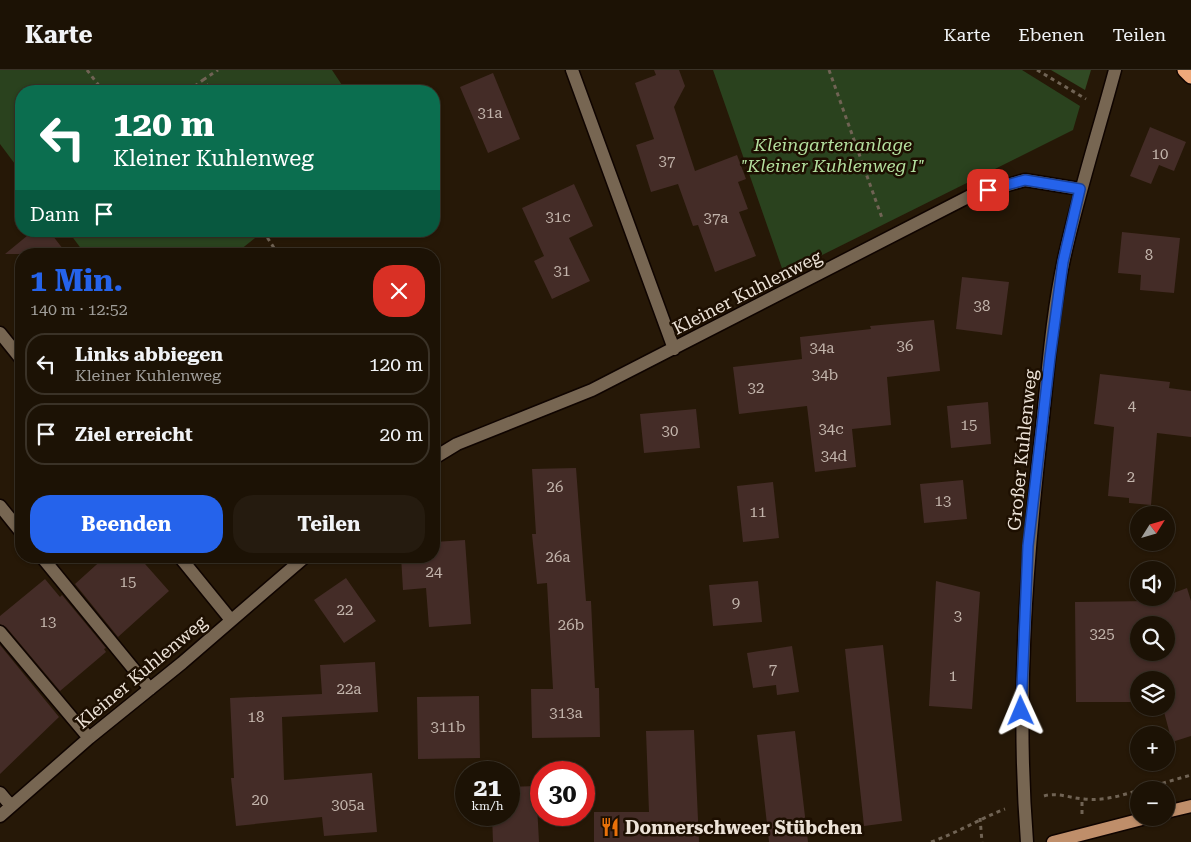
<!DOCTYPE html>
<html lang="de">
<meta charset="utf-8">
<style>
body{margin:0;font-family:"Roboto Serif",serif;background:#251b0f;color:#f1f3f6;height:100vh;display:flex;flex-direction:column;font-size:19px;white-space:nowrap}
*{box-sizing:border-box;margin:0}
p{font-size:16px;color:#a09e9a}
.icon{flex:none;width:28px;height:28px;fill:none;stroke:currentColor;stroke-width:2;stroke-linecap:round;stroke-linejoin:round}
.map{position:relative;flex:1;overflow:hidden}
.panel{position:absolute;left:15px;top:178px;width:425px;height:315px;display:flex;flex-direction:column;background:#1c1205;border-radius:20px;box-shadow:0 1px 4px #0004,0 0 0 1px #3a3227}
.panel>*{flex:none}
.hud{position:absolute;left:15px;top:15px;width:425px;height:152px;border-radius:20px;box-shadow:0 1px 4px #0004,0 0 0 1px #3a3227;background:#0b6e4f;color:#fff;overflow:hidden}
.needle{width:32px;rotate:53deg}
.controls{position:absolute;left:1130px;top:436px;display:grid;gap:10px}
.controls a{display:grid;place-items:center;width:45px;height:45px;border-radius:50%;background:#1c1205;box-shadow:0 1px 4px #0004,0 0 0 1px #3a3227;font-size:25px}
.speed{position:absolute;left:455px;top:691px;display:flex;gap:10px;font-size:25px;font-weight:700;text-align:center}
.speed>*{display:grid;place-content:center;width:65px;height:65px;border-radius:50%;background:#1c1205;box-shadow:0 1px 4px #0004,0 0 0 1px #3a3227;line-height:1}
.speed small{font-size:12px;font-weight:400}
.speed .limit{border:8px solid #d22;background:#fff;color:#111}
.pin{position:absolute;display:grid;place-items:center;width:42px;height:42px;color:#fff;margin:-21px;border-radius:10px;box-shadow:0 2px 8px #0006}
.me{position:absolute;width:55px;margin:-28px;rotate:359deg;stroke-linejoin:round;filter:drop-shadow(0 0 4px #0008)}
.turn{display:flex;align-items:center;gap:18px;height:105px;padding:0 15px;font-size:22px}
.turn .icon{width:65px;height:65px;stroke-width:2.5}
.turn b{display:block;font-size:35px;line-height:42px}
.then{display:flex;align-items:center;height:48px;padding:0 15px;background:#0003;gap:10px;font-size:19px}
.round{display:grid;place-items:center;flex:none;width:52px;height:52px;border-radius:20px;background:#251b0f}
.headline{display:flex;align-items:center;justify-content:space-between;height:85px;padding:0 15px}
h1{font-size:30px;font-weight:700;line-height:38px;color:#2563eb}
.action{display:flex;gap:10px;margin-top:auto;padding:10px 15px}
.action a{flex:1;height:58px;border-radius:20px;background:#2563eb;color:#fff;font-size:20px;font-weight:700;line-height:58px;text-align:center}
.action a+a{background:#251b0f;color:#f1f3f6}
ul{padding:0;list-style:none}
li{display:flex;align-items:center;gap:15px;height:62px;margin:0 10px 8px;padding:0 5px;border:2px solid #3a3227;border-radius:20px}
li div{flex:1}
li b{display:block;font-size:19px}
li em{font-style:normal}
header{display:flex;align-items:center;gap:30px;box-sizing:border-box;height:70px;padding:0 25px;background:#1c1205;border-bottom:1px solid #3a3227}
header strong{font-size:24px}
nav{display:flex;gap:28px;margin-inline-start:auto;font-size:18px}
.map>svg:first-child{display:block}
.green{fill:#2a421e}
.forest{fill:#314a24}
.building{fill:#442c27;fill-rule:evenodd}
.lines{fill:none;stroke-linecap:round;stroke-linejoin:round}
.minor-casing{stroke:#0f0400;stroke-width:15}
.major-casing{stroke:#0f0400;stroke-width:15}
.highway-casing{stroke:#0f0400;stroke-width:18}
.path{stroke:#706354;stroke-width:3;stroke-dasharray:4 4;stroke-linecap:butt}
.minor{stroke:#776652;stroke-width:12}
.major{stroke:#bf8e6a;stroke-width:12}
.highway{stroke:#efa97a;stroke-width:15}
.route-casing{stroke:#184099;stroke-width:12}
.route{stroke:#2563eb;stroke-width:9}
.labels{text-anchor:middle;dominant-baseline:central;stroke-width:5;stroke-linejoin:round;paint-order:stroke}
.number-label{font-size:15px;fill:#c2b4ab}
.park-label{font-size:18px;font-style:italic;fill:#b3df9e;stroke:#1d0f01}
.street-label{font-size:18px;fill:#ece2d7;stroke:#1d0f01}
.poi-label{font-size:18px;font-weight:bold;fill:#ece2d7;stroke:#1d0f01;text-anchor:start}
</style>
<header>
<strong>Karte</strong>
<nav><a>Karte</a><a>Ebenen</a><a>Teilen</a></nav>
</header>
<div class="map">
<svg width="1191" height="772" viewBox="0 0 1191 772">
<rect width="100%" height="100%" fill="#261807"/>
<!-- green -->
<path class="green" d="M0 0H332L346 21H21V102L0 74Z
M713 0H1022L1080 36 1073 60 784 204Z
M68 161H264L235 184H85Z"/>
<!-- forest -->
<path class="forest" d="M1051 0H1091L1085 20Z"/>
<!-- building -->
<path class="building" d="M654 0H679L685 16 674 37 695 101 737 85 746 109 738 112 748 139 739 142 756 186 715 202 698 155 693 156 678 114 651 122 636 75 654 69 635 13 656 5Z
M493 3 520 69 488 83 460 17Z
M1150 57 1186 72 1174 101 1159 95 1151 114 1130 106Z
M574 114 593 156 569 168 590 211 552 229 534 191 544 186 522 138Z
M33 161H49L67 184H5Z
M1122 162 1180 168 1174 223 1140 220 1141 205 1118 203Z
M962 207 1009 212 1002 265 956 259Z
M934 250 940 301 887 307 891 355 852 359 856 397 815 402 807 336 739 344 733 297 802 289 800 267 871 259 870 256Z
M1100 304 1170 312 1169 318 1191 321V367L1157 363 1151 435 1129 433V428L1108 426 1114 357 1094 354Z
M988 332 991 374 951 378 947 336Z
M696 339 700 378 644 383 640 344Z
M576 398 586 531H591L595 618H599L600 667 532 668 531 619H553L547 513 537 514 532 464H536L532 399Z
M963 410 967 449 924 453 920 414Z
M773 412 779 468 743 472 737 416Z
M465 470 471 554 429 557 426 518 403 520 401 486H434V472Z
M106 486H138L169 521 118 567 75 514Z
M346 508 376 551 344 573 314 530Z
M45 509 60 527 62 525 106 578 104 579 106 582 60 621 6 557 0 554V546Z
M758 511 762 552 713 556 709 515Z
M936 511 980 522 972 639 929 636Z
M1187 518 1191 531V666L1172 672 1163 638H1166V610H1139V632H1076L1075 532 1152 531ZM1139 555H1166V582H1139Z
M0 575 59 647 0 704Z
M883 575 902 751 864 756 845 579Z
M792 576 799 622 777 625 776 615 753 618 747 583Z
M375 592 378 642 282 647 284 710 372 703 377 762 324 766 322 747 236 756 231 708H234L230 628 322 624 320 595Z
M479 626 480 688 418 689 417 627Z
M694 660 699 772H594V742H649L646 661Z
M795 661 808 772H769L757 665Z
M536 716 539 772H493L492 745H509V717Z"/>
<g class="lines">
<!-- minor casing -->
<g class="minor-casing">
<path id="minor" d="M572 0 674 279
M0 263 21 289
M434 388 457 374 592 320 970 126 1025 110 1080 119
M0 436 21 462
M41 486 150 619
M179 486 231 550
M0 562 89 668
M0 723 11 736
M0 746 89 668 182 593 306 486
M1027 772C1016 632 1026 496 1042 357 1048 301 1052 244 1064 189 1078 125 1098 63 1115 0"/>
</g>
<!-- major casing -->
<g class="major-casing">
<path id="major" d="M1166 742 1191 736
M1053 772 1146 748"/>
</g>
<!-- highway casing -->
<g class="highway-casing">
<path id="highway" d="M1185 0 1191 6"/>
</g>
<!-- path -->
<path class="path" d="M87 0 103 21
M829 0 882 148
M1037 0 1086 29
M203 10 218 0
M188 21 203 10 212 21
M263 161 278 184
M1139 720 1191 705
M1044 726C1057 722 1070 728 1084 729 1104 731 1120 726 1139 720
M1082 744V729
M980 748 982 772
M931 772C957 763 979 749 1005 739"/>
<!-- minor -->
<use href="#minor" class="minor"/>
<!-- major -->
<use href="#major" class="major"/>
<!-- highway -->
<use href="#highway" class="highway"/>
</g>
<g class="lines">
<!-- route casing -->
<g class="route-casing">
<path id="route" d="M988 120 1025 110 1080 119 1063 192 1050 287 1028 476 1021 641"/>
</g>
<!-- route -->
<use href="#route" class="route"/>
</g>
<!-- icons -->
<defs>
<g id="restaurant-bare" transform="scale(1.5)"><path d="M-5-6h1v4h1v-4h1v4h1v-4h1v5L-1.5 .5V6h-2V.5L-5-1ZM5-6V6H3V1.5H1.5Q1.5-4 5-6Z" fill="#e8710a" stroke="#1d0f01" stroke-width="2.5" paint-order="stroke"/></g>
</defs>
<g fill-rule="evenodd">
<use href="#restaurant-bare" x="610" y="757"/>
</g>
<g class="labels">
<!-- number labels -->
<g class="number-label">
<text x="490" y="43">31a</text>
<text x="1160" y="84">10</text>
<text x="667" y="91">37</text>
<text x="558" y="147">31c</text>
<text x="716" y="148">37a</text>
<text x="1149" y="185">8</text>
<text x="562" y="201">31</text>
<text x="982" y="236">38</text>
<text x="905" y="276">36</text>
<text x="822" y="278">34a</text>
<text x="825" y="305">34b</text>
<text x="756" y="318">32</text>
<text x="1132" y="336">4</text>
<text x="969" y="355">15</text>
<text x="831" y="359">34c</text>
<text x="670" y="361">30</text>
<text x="834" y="386">34d</text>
<text x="1131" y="407">2</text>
<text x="555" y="417">26</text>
<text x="943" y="431">13</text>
<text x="758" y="442">11</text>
<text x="558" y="487">26a</text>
<text x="434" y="502">24</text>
<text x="128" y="512">15</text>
<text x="736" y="533">9</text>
<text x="345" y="540">22</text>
<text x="958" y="546">3</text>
<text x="48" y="552">13</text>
<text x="571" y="555">26b</text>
<text x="1102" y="564">325</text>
<text x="773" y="599">7</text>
<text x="953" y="606">1</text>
<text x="349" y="619">22a</text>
<text x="566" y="643">313a</text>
<text x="256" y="647">18</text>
<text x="448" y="657">311b</text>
<text x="260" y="730">20</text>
<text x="348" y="735">305a</text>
</g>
<!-- park labels -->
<g class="park-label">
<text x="833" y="74">Kleingartenanlage<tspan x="833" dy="21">"Kleiner Kuhlenweg I"</tspan></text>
</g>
<!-- street labels -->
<g class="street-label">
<text transform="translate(747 222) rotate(-27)">Kleiner Kuhlenweg</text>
<text transform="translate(1022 380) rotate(-84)">Großer Kuhlenweg</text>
<text transform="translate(141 602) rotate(-40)">Kleiner Kuhlenweg</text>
</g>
<!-- poi labels -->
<g class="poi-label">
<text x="625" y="757">Donnerschweer Stübchen</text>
</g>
</g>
</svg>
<div class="controls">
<a><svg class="needle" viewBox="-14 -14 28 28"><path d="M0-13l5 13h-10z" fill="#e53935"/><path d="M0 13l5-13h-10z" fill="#a09e9a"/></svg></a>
<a><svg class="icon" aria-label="sound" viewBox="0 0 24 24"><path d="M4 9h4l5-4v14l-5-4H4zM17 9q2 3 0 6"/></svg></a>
<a><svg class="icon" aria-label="search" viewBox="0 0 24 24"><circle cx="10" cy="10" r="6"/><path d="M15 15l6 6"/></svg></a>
<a><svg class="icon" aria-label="layers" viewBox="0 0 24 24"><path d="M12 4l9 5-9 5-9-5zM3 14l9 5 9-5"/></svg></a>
<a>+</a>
<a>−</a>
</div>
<div class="speed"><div>21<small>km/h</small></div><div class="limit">30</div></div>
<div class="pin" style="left:988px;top:120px;background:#d93025"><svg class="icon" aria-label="arrive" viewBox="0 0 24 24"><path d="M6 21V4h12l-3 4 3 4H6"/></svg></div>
<svg class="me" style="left:1021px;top:641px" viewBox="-20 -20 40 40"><path d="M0-17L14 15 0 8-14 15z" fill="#2563eb" stroke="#fff" stroke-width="4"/></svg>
<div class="hud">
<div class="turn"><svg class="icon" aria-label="left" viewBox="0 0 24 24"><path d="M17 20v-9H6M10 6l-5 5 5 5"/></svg><div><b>120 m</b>Kleiner Kuhlenweg</div></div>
<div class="then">Dann<svg class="icon" aria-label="arrive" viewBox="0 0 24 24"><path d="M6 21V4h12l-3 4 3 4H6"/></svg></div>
</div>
<section class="panel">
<div class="headline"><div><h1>1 Min.</h1><p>140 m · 12:52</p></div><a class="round" style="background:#d93025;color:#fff"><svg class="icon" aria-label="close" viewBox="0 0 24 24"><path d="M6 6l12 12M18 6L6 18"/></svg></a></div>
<ul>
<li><svg class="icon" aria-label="left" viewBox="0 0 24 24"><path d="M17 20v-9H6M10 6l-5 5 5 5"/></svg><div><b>Links abbiegen</b><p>Kleiner Kuhlenweg</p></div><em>120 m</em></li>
<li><svg class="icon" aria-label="arrive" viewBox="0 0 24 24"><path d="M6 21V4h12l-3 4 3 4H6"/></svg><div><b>Ziel erreicht</b></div><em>20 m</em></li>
</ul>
<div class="action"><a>Beenden</a><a>Teilen</a></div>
</section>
</div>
